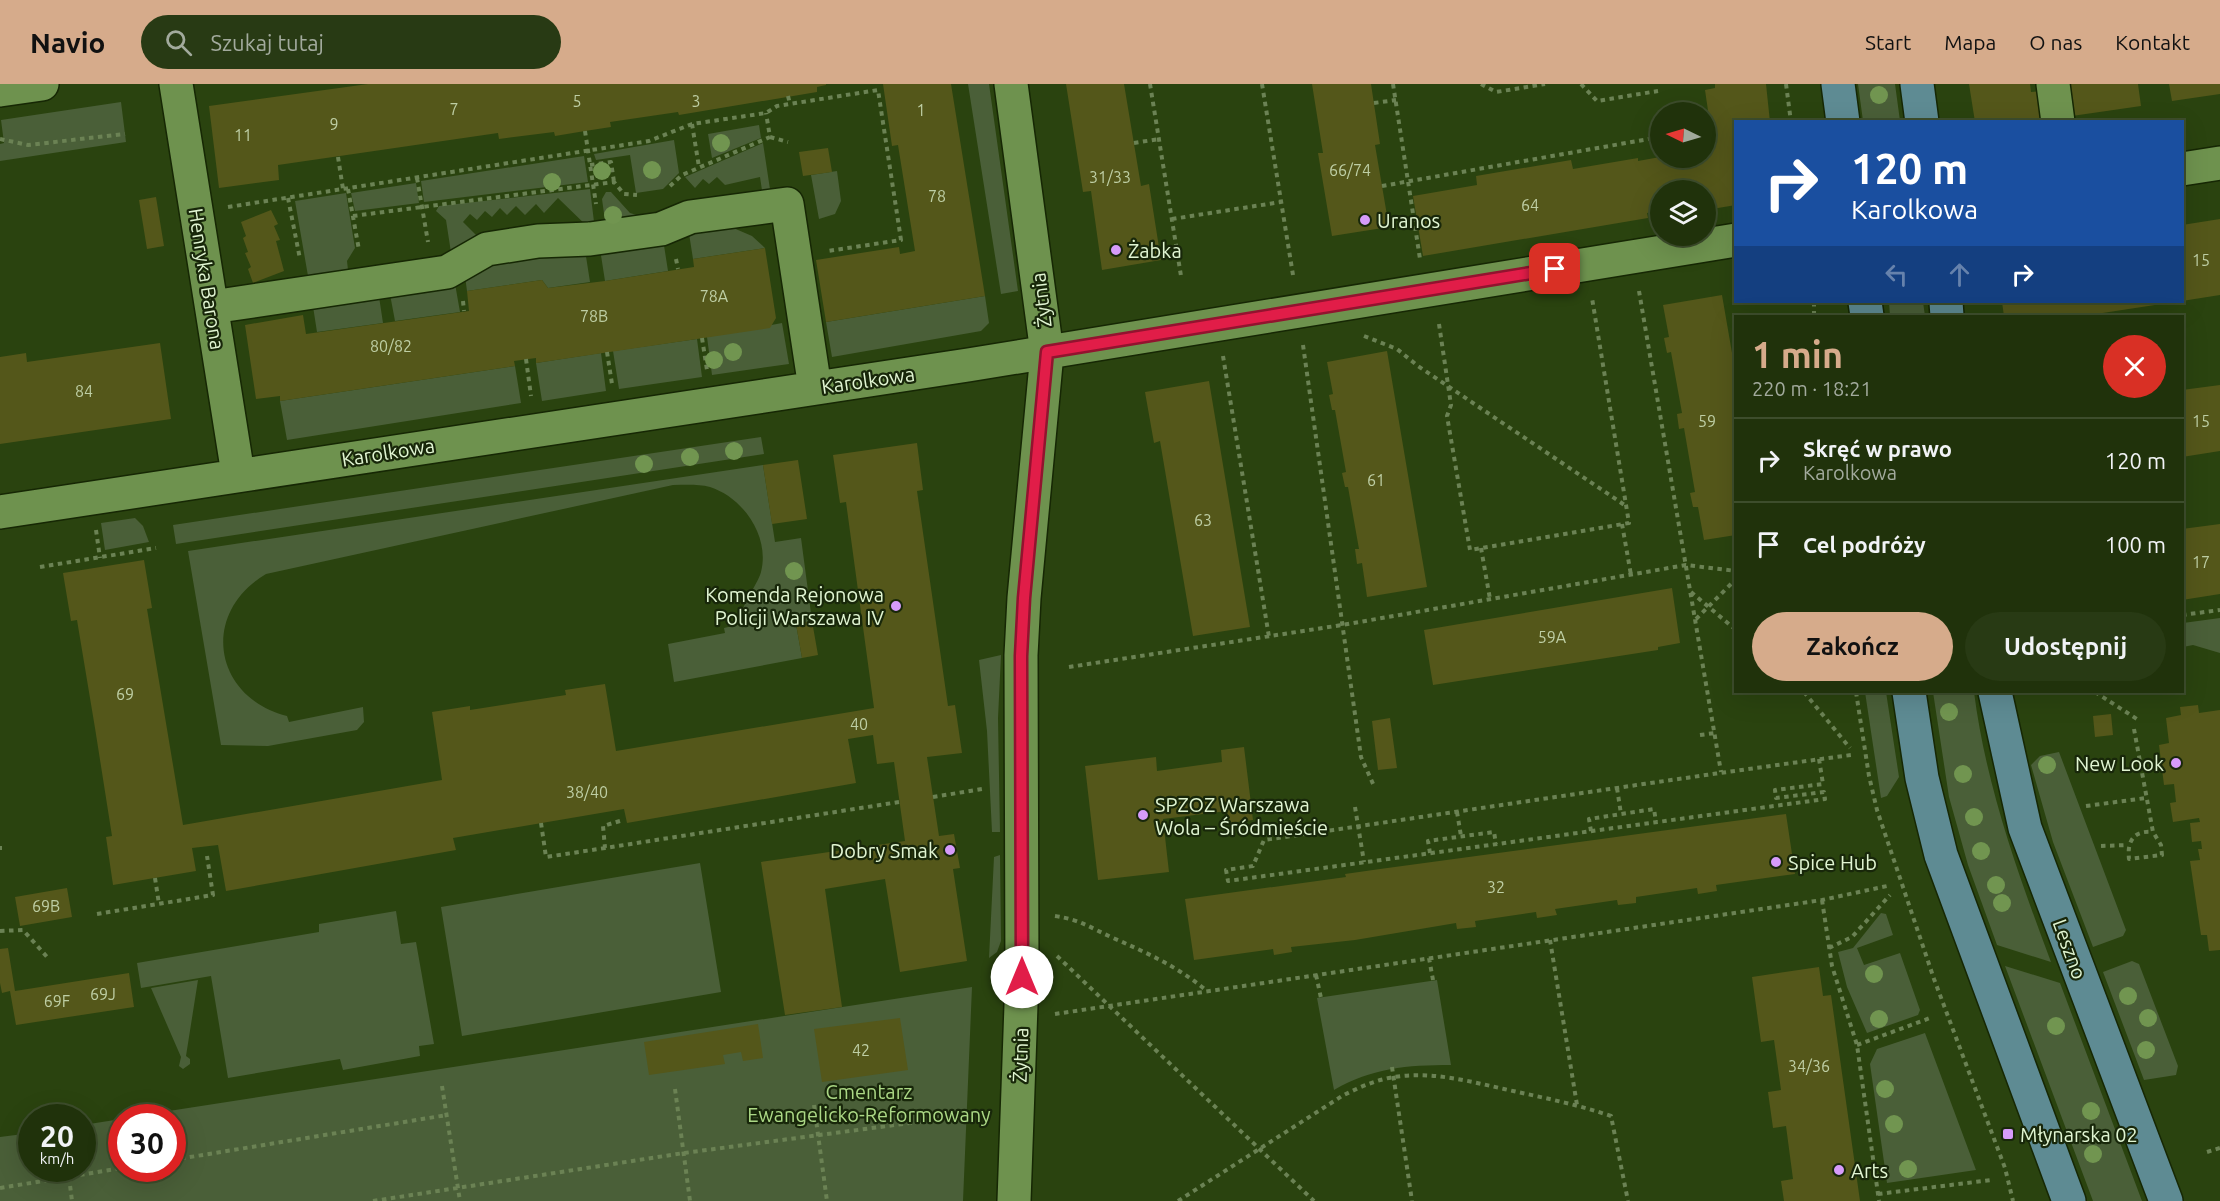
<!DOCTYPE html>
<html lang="pl">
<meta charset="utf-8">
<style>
body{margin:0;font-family:Ubuntu,sans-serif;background:#283a14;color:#f1f3f6;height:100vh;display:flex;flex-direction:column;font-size:22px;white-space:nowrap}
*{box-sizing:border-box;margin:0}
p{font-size:20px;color:#a2aa9d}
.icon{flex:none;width:33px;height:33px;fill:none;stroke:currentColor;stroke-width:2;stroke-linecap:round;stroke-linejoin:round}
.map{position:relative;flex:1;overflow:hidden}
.sheet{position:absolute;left:1734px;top:231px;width:450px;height:378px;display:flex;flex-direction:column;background:#20320b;border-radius:0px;box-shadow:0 6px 24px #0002,0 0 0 2px #3d4d2c}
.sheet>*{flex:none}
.hud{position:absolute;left:1734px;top:36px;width:450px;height:183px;border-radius:0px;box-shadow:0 6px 24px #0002,0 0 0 2px #3d4d2c;background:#1a4fa0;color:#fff;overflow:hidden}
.needle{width:39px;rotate:275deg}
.fabs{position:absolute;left:1650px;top:18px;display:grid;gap:12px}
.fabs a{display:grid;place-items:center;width:66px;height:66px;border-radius:50%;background:#20320b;box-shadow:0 6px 24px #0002,0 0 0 2px #3d4d2c;font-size:30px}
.speed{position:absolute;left:18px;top:1020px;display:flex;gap:12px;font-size:30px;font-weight:700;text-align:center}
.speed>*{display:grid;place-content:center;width:78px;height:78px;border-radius:50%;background:#20320b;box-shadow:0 6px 24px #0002,0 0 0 2px #3d4d2c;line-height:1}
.speed small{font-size:15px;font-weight:400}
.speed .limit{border:9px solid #d22;background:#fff;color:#111}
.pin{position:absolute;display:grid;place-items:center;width:51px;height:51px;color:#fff;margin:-26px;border-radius:12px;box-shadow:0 3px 9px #0006}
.me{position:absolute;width:66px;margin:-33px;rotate:0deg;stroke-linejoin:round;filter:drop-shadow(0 0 4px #0008)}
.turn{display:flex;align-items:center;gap:21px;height:126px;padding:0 18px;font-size:27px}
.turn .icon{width:78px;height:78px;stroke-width:2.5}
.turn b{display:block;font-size:42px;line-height:51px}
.lanes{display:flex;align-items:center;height:57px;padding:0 18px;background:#0003;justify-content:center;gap:30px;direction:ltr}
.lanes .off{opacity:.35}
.round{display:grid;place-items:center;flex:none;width:63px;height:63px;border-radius:32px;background:#283a14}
.summary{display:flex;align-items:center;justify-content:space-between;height:102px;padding:0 18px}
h1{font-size:36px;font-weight:700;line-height:45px;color:#d6ab8b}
.action{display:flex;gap:12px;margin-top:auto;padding:12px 18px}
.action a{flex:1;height:69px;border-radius:36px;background:#d6ab8b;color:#111;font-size:24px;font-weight:700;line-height:69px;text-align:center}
.action a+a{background:#283a14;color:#f1f3f6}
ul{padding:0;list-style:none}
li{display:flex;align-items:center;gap:18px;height:84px;padding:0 18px;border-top:2px solid #3d4d2c}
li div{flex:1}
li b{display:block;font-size:22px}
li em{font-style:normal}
header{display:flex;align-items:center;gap:36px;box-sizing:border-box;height:84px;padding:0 30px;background:#d6ab8b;color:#111}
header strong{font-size:28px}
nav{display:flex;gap:33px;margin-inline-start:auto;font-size:21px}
.search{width:420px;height:54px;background:#283a14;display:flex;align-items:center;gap:15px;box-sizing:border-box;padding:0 21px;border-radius:33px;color:#a2aa9d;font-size:22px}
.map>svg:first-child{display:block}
.green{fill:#4a5f38}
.building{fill:#54571a}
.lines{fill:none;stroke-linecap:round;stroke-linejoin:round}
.minor-casing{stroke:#162704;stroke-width:36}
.major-casing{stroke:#162704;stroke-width:36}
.path{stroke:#6b8254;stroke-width:4;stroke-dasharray:4.5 4.5;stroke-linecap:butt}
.minor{stroke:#6e924e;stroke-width:33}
.major{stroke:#5e8b93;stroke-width:33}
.tree{fill:#719550}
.route-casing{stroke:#92132f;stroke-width:15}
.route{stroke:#e11d48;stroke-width:10}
.poi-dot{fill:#d69bfa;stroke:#18270a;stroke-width:2}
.labels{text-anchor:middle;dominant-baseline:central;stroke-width:4.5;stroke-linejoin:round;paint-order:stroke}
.number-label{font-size:16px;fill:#becea4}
.poi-label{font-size:20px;fill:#e1f5d2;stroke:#18270a;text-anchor:start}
.street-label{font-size:20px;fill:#e1f5d2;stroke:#18270a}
.park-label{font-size:20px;fill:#abd885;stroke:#18270a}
</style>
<header>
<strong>Navio</strong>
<div class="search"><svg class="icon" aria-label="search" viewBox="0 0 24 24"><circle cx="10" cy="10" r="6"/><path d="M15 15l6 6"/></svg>Szukaj tutaj</div>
<nav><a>Start</a><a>Mapa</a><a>O nas</a><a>Kontakt</a></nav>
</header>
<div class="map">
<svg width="2220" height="1117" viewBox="0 0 2220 1117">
<rect width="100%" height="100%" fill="#2a430f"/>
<!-- green -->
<path class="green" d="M968 0H989L1018 207 1001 210Z
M1858 0H1895L1900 37H1863Z
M121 18 126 58 0 77V60L4 59 1 36Z
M759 41 761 54 712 74 708 50Z
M674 56 679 89 663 105 636 109 630 71 596 76 594 70Z
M763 59 771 112 763 113 760 93 725 101 717 93 709 100 703 95 695 104 685 93Z
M584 72 588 98 424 118 421 97Z
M837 87 841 117 835 130 819 135 811 91Z
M416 99 419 119 355 127 351 109Z
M590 105 595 146 592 147 558 114 544 129 536 120 525 131 516 122 507 131 500 124 492 133 485 127 477 136 470 130 463 138 483 158 452 175 446 136 436 127 439 122Z
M606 108H611L630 129 640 132 606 144 602 115Z
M346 109 355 164 347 177 348 186 308 192 295 117Z
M724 140 752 152 765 164 693 175 688 143Z
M663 155 668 187 605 197 600 165Z
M585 166 590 198 548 204 542 196 467 207 465 192 480 177Z
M454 194 460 228 395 237 389 205Z
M378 206 383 239 317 248 312 216Z
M985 212 989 239 981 247 832 273 826 238Z
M1889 218H1923L1925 232H1890Z
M782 239 789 280 712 291 707 253Z
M697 255 702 293 619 305 613 267Z
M601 269 606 307 542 317 536 279Z
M515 282 521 319 287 356 280 317Z
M761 353 764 370 176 460 173 441Z
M763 381 775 458 801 454 812 537 796 540 802 574 674 598 668 560 725 549 724 544 745 539C744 536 742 529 743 526 744 518 758 499 761 488 770 453 744 414 710 403 698 400 686 401 673 401L266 490C200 529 213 613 287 632L289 638 363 623 364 638 357 646 268 662 221 661 188 467Z
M135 434 143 442 149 458 105 466 101 439Z
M2220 534V569L2193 561 2183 563V539Z
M1001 571 998 634 1000 748H992L987 647 979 576Z
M1865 608H1886L1899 693 1887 712 1881 714Z
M1933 608H1974C1986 702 2018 790 2051 878L1997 861 1968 781 1949 713Z
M2059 668 2126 846 2123 852 2093 863 2053 758 2031 681 2040 672Z
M1000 771 1001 857 997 868 989 874 994 773Z
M700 779 721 908 462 952 441 823Z
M396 827 401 860 416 858 434 960 419 962 420 972 343 986 340 975 228 994 211 892 141 904 137 879 319 848V840Z
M1881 829 1886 830 1893 851 1857 864 1864 881 1900 869 1920 926 1918 931 1867 949 1847 903 1838 868 1853 864Z
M2132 877 2139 880 2178 982 2176 991 2144 996 2103 888Z
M2005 882 2060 899 2142 1117H2093Z
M198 896 186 972 190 975V980L183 985 179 982 181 973 151 904Z
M1437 896 1451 981C1407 981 1372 984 1334 1006L1317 914Z
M972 903 963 1117H0V1053L31 1049 32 1084H82L83 1041 121 1035 122 1084H172V1034L130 1033Z
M1925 949 1976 1086 1887 1099 1870 980 1877 965Z"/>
<!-- building -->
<path class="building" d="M368 0H826V1L817 3V8L679 31 678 28 610 38 611 43 585 47 555 52 554 48 499 55 498 49 278 81 279 96 219 104 209 22Z
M883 0H951L985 212 826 238 816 176 899 163 900 170 915 167 898 61 892 62Z
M1066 0H1124L1141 102 1149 100 1161 176 1102 186 1091 107 1083 108Z
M1312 0H1371L1380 60 1375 61 1389 143 1332 152 1318 69H1323Z
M1715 0H1766L1770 38H1736V121L1706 126V106H1660V127L1647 129 1648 134 1423 172 1413 112 1477 101 1476 92 1571 76 1573 85 1638 74V77L1660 73 1706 74V62L1713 61 1705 6 1715 4Z
M1969 0H2030L2031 8 2040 7 2044 38H1975Z
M2061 0H2138L2141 22 2065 33Z
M2169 0H2220V10L2172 17Z
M828 64 832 88 803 92 799 68Z
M156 113 164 162 147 165 139 116Z
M271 126 278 140 274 142 280 156 276 157 284 187 253 199 248 185 251 183 245 169 248 168 243 154 246 152 241 138Z
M2220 135V211L2182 217V141Z
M765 164 776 234 770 244 536 279V274L514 277 515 282 280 317V312L256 315 245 241 303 231 306 250 469 227 467 207 542 196 548 204 605 197 694 183 693 175Z
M1722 211 1736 292V451L1704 456 1698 423H1693L1690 409 1695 408 1684 344 1679 345 1677 330 1682 329 1671 268 1667 269 1664 254 1669 253 1663 221Z
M2002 218H2168V219L2083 232H2004Z
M160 259 171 335 0 360V273L26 269 27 278Z
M1387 267 1427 503 1367 513 1362 479 1357 480 1355 465H1359L1348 403H1345L1342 389 1346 388 1335 326H1332L1329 311 1333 310 1327 278Z
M1209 297 1250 543 1193 552 1160 357 1154 359 1145 308Z
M2220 301V367L2182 373V306Z
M917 359 923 406 917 407 948 622 955 621 962 669 927 673 939 752 954 750 960 784 953 785 967 877 900 888 885 795 825 805 842 923 785 931 761 778 905 757 894 678 877 680 873 651 848 655 856 699 627 739 624 725 453 754 456 766 226 807 218 761 192 764 196 787 113 801 106 753 112 752 95 644 77 536 71 537 63 489 144 476 152 524 147 525 183 741 442 696 432 628 470 622V626L566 611 565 606 605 600 616 667 874 624 846 418 840 419 833 371Z
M798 376 807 435 772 440 763 381Z
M2220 440V510L2182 516V445Z
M1672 504 1680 559 1658 563V566L1433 601 1424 546Z
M812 537 818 571 802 574 796 540Z
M2198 621 2199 629 2220 626V866L2209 867 2207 851H2201L2190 777 2200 776 2198 765H2202L2201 757 2192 758 2190 739 2200 738 2199 734 2173 738 2170 719 2176 718 2174 700 2164 701 2159 661 2169 659 2166 634 2181 631 2180 623Z
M2111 630 2113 651 2095 653 2093 632Z
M1390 634 1397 684 1378 686 1372 637Z
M1244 663 1253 736 1229 739 1227 727 1163 735 1169 788 1098 796 1085 682 1156 673 1157 687 1222 678 1221 666Z
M1786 730 1795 790 1716 801 1717 807 1698 810 1697 804 1636 813V819L1618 821 1617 816 1555 825 1557 831 1537 834 1536 828 1475 837 1476 843 1457 845 1456 839 1355 856 1291 863 1292 868 1274 871 1273 865 1194 876 1185 815 1346 793 1345 790 1380 785Z
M67 804 72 833 20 842 15 813Z
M8 864 15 907 129 889 134 923 16 941 10 907 2 909 0 899V865Z
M1819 883 1823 912 1831 911 1860 1117H1784L1781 1097 1793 1095 1786 1042 1773 1044 1768 1008 1781 1006 1774 956 1761 958 1752 893Z
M900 934 908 986 822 998 814 945Z
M758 940 763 974 743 977 741 968 723 971 725 980 649 991 644 958Z"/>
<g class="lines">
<!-- minor casing -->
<g class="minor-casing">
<path id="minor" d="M176 0 238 390
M1011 0 1047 269 1024 514 1021 571 1022 893 1014 1117
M2053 0 2058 38
M0 6 42 0
M2182 85 2220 79
M212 223 447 188 487 165 538 157 590 155 661 145 690 133 787 120 815 304
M0 428 968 281 1736 156"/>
</g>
<!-- major casing -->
<g class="major-casing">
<path id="major" d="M1838 0 1843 38
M1917 0 1922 38
M1865 218 1867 232
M1946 218 1947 232
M1909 608 1922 694 1941 771 2069 1117
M1995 608 2025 744 2166 1117"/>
</g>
<!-- path -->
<path class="path" d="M1150 0 1181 192
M1262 0 1293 191
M1393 0 1420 175
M1481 0 1496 8 1545 0
M1581 0 1597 17 1658 7
M1786 0 1791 38
M788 12 790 20
M1374 19 1396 16
M692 40 699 83
M585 47 596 120
M770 53 788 58
M0 55 28 61 125 50
M1134 59 1159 55
M338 73 343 105
M590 81 611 78 614 98
M417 94 428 158
M670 102 682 91 770 53 766 29
M1382 102 1660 53
M348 105 359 166
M288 114 300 175
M228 123 649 57 692 40 766 29 777 22 878 6 901 156 828 167
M353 132 614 98 624 110 637 111
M1172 135 1281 118
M676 175 678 185
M1639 207 1721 688
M463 217 464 227
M1814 218V232
M1439 240 1451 321 1447 332 1470 466 1629 439 1592 214
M1364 252 1397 265 1418 282 1626 422
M702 254 707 286
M1303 261 1361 673 1374 702
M607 268 612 300
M1223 272 1269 553
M526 275 531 312
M1622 440 1631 491
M96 446 100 474
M1481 464 1490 515
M40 483 156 464
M1691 508 1736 546
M2182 531 2220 526
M1696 535 1736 495
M1069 583 1342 541 1686 481 1736 487
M1804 608 1850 664
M1856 608 1869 692 1877 726 1934 895 2005 1084 2013 1117
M2095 608 2140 637
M2134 645 2153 748 2161 761 2162 771 2129 775C2127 758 2133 746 2153 748
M1700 651 1715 649
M1819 675 1823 700 1775 706 1776 714 1824 708 1825 715 1228 797 1226 786 1253 782 1264 756C1459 728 1655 697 1851 671
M1617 704 1621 730
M933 713 982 705
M2086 722 2146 714
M1355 723 1364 778
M1457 728 1461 752
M620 737 603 742 605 764 899 718
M541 739 546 773 605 764
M1591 747 1589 735 1654 725 1656 738
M0 762V766
M2101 762 2128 761
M1430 769 1428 757 1494 748 1496 760
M155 794 159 820
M1822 816 1832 882 1857 961 1879 1117
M97 830 213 811 207 772
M1055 832C1081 836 1089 843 1111 853 1147 869 1177 882 1207 907
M0 847 23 846 48 874
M1550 856 1577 1021
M1829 864 1852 853 1890 811
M1057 872 1314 1117
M1429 874 1433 896
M1316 891 1321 914
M1055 930 1822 816 1887 802
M1857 961 1930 934
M1392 983 1412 1117
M442 1002 460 1117
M675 1005 690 1117
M814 1021 827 1117
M2207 1068 2220 1064
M172 1076 447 1031
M69 1093 72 1117
M0 1104 122 1084
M1878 1110 1991 1096
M373 1117 684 1069 925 1037
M1178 1117 1342 1012C1358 1004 1375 996 1394 993 1431 987 1468 997 1504 1005 1540 1013 1576 1020 1611 1032L1628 1117"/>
<!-- minor -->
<use href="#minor" class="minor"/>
<!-- major -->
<use href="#major" class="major"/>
</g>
<!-- trees -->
<g class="tree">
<circle cx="1879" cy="11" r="9"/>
<circle cx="721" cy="59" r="9"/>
<circle cx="652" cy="86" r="9"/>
<circle cx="602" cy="87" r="9"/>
<circle cx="552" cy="98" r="9"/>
<circle cx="613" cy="131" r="9"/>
<circle cx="733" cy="268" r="9"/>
<circle cx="714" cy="276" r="9"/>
<circle cx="734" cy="367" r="9"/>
<circle cx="690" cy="373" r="9"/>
<circle cx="644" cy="380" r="9"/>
<circle cx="794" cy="487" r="9"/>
<circle cx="1949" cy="628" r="9"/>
<circle cx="2047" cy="681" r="9"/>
<circle cx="1963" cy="690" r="9"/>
<circle cx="1974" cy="733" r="9"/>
<circle cx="1981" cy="767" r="9"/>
<circle cx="1996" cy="801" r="9"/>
<circle cx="2002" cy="819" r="9"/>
<circle cx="1874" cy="890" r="9"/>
<circle cx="2128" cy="912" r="9"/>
<circle cx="2148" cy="934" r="9"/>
<circle cx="1879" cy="935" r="9"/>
<circle cx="2056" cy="942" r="9"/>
<circle cx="2146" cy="966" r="9"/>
<circle cx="1885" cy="1005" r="9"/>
<circle cx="2091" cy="1027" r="9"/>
<circle cx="1894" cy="1040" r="9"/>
<circle cx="2093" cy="1070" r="9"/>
<circle cx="1908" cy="1085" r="9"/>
</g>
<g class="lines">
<!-- route casing -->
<g class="route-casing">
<path id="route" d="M1022 893 1021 572 1024 514 1047 268 1555 185"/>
</g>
<!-- route -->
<use href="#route" class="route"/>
</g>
<!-- markers -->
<g class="poi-dot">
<circle cx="1365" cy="136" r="6"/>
<circle cx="1116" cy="166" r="6"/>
<circle cx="896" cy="522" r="6"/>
<circle cx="2176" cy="679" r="6"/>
<circle cx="1143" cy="731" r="6"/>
<circle cx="950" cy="766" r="6"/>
<circle cx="1776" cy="778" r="6"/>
<rect x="2002" y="1044" width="12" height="12" rx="3"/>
<circle cx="1839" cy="1086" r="6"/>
</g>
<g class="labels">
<!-- number labels -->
<g class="number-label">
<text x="577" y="17">5</text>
<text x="696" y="17">3</text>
<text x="454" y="25">7</text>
<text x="921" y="26">1</text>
<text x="334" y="40">9</text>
<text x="243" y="51">11</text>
<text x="1350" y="86">66/74</text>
<text x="1110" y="93">31/33</text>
<text x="937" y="112">78</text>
<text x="1530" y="121">64</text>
<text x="2201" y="176">15</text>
<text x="714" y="212">78A</text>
<text x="594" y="232">78B</text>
<text x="391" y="262">80/82</text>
<text x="84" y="307">84</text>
<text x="1707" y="337">59</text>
<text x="2201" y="337">15</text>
<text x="1376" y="396">61</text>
<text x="1203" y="436">63</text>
<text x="2201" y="478">17</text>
<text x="1552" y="553">59A</text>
<text x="125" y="610">69</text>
<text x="859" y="640">40</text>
<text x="587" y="708">38/40</text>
<text x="1496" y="803">32</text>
<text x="46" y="822">69B</text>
<text x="103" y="910">69J</text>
<text x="57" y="917">69F</text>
<text x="861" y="966">42</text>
<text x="1809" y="982">34/36</text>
</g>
<!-- poi labels -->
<g class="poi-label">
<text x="1377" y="136">Uranos</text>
<text x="1128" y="166">Żabka</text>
<text x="884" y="510" text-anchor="end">Komenda Rejonowa<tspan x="884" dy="23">Policji Warszawa IV</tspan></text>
<text x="2164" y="679" text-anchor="end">New Look</text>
<text x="1155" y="720">SPZOZ Warszawa<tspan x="1155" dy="23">Wola – Śródmieście</tspan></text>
<text x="938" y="766" text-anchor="end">Dobry Smak</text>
<text x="1788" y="778">Spice Hub</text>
<text x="2020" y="1050">Młynarska 02</text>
<text x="1851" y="1086">Arts</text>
</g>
<!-- street labels -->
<g class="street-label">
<text transform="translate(207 195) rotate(81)">Henryka Barona</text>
<text transform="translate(1041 216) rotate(-97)">Żytnia</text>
<text transform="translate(868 296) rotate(-8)">Karolkowa</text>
<text transform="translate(388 368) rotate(-9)">Karolkowa</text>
<text transform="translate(2070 865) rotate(70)">Leszno</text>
<text transform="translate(1020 971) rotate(-88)">Żytnia</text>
</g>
<!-- park labels -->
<g class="park-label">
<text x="869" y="1007">Cmentarz<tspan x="869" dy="23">Ewangelicko-Reformowany</tspan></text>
</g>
</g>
</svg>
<div class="fabs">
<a><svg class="needle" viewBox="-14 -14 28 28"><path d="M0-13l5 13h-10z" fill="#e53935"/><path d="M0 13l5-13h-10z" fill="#a2aa9d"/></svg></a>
<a><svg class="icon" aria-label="layers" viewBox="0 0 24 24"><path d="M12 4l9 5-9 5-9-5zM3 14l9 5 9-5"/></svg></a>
</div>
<div class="speed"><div>20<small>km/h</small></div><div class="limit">30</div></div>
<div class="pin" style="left:1555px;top:185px;background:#d93025"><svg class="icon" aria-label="arrive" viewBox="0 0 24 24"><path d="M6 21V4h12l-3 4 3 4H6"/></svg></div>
<svg class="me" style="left:1022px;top:893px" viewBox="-20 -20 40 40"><circle r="19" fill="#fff"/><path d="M0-13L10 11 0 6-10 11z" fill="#e11d48"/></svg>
<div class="hud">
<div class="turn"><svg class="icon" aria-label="right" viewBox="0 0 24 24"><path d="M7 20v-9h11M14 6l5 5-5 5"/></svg><div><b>120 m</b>Karolkowa</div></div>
<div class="lanes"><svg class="icon off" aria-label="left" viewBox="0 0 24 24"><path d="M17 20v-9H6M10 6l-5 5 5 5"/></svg><svg class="icon off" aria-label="ahead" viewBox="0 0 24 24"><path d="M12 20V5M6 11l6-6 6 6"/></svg><svg class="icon" aria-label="right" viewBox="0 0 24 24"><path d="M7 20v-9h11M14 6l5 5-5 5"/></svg></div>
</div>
<section class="sheet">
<div class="summary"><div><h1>1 min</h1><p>220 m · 18:21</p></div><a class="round" style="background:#d93025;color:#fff"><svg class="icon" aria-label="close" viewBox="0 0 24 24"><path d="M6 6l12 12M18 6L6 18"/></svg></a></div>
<ul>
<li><svg class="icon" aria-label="right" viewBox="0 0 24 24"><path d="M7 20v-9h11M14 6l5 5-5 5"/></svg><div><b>Skręć w prawo</b><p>Karolkowa</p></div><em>120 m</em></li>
<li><svg class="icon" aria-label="arrive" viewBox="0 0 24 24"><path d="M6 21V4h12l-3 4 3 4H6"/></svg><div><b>Cel podróży</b></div><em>100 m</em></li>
</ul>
<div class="action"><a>Zakończ</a><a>Udostępnij</a></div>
</section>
</div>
